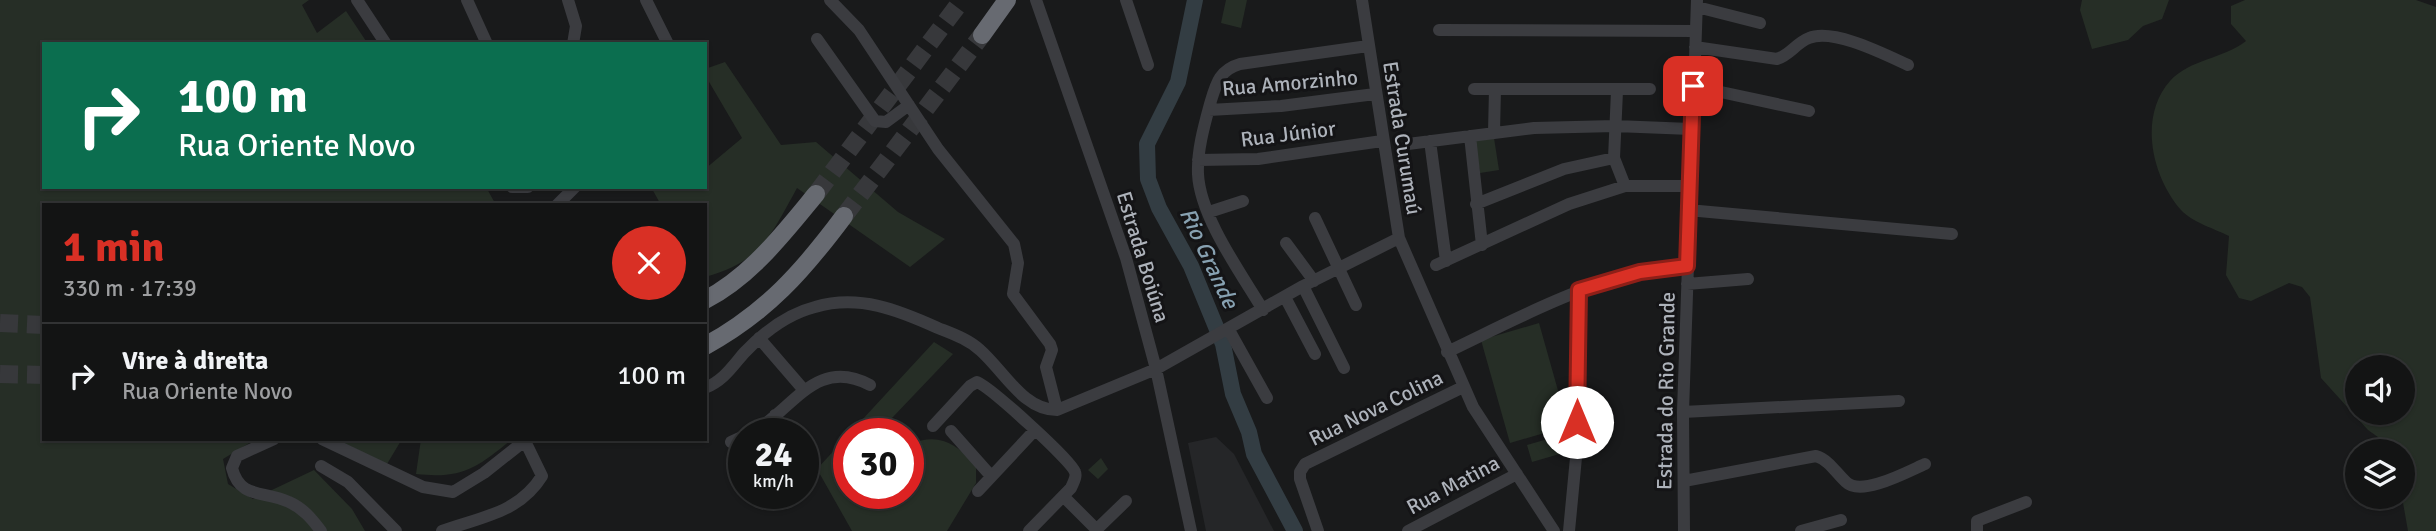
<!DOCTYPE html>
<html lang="pt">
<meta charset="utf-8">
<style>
body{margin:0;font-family:Signika,sans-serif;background:#1c1d1d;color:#f1f3f6;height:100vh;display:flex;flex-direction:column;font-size:26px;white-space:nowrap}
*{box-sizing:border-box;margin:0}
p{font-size:23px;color:#9d9ea0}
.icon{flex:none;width:38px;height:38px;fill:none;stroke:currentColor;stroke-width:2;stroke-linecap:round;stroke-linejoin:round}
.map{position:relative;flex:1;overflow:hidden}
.panel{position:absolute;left:42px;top:203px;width:665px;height:238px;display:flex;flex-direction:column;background:#131414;border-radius:0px;box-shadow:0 2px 5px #0004,0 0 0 2px #323334}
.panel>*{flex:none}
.guide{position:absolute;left:42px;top:42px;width:665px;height:147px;border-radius:0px;box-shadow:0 2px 5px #0004,0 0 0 2px #323334;background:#0b6e4f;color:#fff;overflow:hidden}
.controls{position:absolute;left:2345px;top:355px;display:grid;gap:14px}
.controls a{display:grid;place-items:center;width:70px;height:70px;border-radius:50%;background:#131414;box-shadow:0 2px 5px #0004,0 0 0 2px #323334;font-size:35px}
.speed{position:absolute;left:728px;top:418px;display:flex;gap:14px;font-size:35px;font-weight:700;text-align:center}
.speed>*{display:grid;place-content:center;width:91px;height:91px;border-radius:50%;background:#131414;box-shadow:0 2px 5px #0004,0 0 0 2px #323334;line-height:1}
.speed small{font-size:18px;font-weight:400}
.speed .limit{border:10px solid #d22;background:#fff;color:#111}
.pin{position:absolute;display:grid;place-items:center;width:60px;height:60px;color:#fff;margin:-30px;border-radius:14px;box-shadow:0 4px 10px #0006}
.me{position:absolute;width:77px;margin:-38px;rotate:0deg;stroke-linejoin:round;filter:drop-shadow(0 0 5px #0008)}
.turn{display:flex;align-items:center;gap:24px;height:147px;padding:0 21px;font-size:32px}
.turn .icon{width:91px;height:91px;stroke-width:2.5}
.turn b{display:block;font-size:49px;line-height:60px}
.round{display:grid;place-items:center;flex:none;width:74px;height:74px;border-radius:37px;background:#1c1d1d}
.headline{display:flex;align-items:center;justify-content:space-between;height:119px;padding:0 21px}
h1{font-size:42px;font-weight:700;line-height:52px;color:#d93025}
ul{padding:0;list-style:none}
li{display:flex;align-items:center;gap:21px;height:105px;padding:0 21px;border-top:2px solid #323334}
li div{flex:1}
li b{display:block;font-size:26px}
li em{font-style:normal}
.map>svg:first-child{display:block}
.built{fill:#252628}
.green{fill:#262e26;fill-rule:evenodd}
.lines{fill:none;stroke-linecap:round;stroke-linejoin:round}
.river{stroke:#333d43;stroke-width:16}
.highway-tunnel{stroke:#37383b;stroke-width:18;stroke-dasharray:18 9;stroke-linecap:butt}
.minor{stroke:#3b3c40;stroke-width:12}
.highway{stroke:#676a71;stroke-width:18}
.route-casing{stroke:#8d1f18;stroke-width:18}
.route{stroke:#d93025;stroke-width:12}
.labels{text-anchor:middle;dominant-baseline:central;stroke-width:6;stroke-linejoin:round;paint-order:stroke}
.street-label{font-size:21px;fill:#adb2ba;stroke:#141416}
.water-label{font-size:23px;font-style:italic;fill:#87a1b1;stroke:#141416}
</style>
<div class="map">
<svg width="2436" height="531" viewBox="0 0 2436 531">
<rect width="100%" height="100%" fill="#191a1b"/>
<!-- built -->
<path class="built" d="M1216 437 1234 454 1274 531H1206L1188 443Z"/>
<!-- green -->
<path class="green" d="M0 0H309L302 5 317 33 346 11 368 44H44V187H486L496 205H44V439H256L223 459 228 484 253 499 314 470 352 509 365 531H0Z
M1226 0H1247L1241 28 1221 23Z
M2082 0H2169L2162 19 2143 26 2128 40 2092 49 2080 10Z
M2245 0H2416L2436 7V531H2408L2402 497 2403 452 2393 451 2392 447 2368 430 2321 378 2310 297 2302 287 2289 283 2251 301 2239 298 2226 275 2229 236C2215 229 2192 222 2181 210 2152 177 2138 117 2170 81 2190 59 2223 59 2246 41L2231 24V6ZM2357 368H2403V413H2357Z
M725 62 781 145 816 142 898 212 945 239 910 267 797 188C771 235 761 262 705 277V205H661L651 187H705V169L742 138 705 75V69Z
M1494 138 1499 170 1480 173 1475 140Z
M1539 323 1568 426 1510 443 1481 340Z
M934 342 953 354 892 418 886 428 893 434H849Z
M849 434V494H908V444C941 433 952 442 976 464V483L947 531H852L817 469Z
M1558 436 1563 453 1532 462 1527 445Z
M335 439H402L387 464Z
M421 439H512C477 468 462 479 416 474Z
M1101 458 1108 469 1098 479 1088 470Z"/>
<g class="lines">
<!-- river -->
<path class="river" d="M1195 0 1178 82 1147 144 1148 179 1159 208 1191 266 1223 344 1233 394 1249 432 1254 454 1295 531"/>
<!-- highway-tunnel -->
<path class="highway-tunnel" d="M816 194 962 0
M844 216 982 35
M0 323 44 325
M0 374 44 375"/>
<!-- minor -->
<path class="minor" d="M357 0 386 44
M467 0 487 44
M568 0 576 26 573 44
M646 0 668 44
M830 0 859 30 938 149 1014 244 1018 263 1013 294 1050 344 1052 350 1046 367 1057 410
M1036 0 1126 258 1156 369 1191 531
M1126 0 1148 65
M1362 0 1399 238 1473 407 1554 531
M1697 7 1760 23
M1439 30 1695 31
M817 39 875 121 886 122 909 105
M1695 47 1777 59C1790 55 1796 43 1809 38 1833 28 1884 54 1908 65
M1693 86 1809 111
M1474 89H1650
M1617 91 1614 158 1625 186
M1209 110 1281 106 1375 94
M1494 132 1495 89
M1470 136 1482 245
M1430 141 1446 261
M1408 144 1534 128 1615 126 1691 129
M1198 160 1258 159 1382 141
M512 187H528
M1476 204 1564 169 1614 158
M557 205 575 187
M1688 210 1952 234
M1209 212 1243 201
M1315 218 1356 305
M1286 243 1314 281
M1436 265 1569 204 1625 186H1689
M1687 284 1748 279
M1303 286 1344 368
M1285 297 1315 354
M1263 310C1241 273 1200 217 1198 174 1197 151 1204 126 1210 104 1216 84 1219 70 1240 64L1368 46
M1229 330 1267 398
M759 338 803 389
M1447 352C1525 315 1600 272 1687 266
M705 388C723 381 732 367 744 353 764 332 787 314 815 307 859 294 898 310 938 328 953 334 968 339 980 350 1004 371 1023 410 1057 410L1156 369 1303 286 1399 238
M1683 412 1899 401
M775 415 786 434
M933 426 970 386 977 382C990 387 1071 460 1075 472 1077 477 1073 483 1071 488L1029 531
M951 431 991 476
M749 434C791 414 814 355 870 385
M274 439 237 456 232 468C240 500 265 490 289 502 303 508 312 519 321 531
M322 439 423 487 453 492 484 473 527 439
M731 442 744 436
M321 466 348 482 396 531
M1684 481 1816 456C1829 460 1836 473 1846 482 1861 497 1907 472 1925 464
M978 491 1035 430
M1063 496 1098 531
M442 531C481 517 519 513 542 476L525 441
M1095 531 1126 501
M1318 531 1300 479V472L1305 464 1463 387
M1408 531 1517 474
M1569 531 1577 447 1579 290
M1684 531 1683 412 1697 0
M1801 531 1841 520
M1977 531V521L2026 502"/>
<!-- highway -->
<path class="highway" d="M982 35 1007 0
M705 300C751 276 784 233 816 194
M705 346C767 312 803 271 844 216"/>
</g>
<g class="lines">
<!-- route casing -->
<g class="route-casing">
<path id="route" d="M1577 422 1579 290 1640 272 1687 266 1693 86"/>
</g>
<!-- route -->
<use href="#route" class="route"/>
</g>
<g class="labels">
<!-- street labels -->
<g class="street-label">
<text transform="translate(1290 83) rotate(-5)">Rua Amorzinho</text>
<text transform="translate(1288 134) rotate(-7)">Rua Júnior</text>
<text transform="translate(1402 138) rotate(81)">Estrada Curumaú</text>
<text transform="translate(1143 257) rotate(73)">Estrada Boiúna</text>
<text transform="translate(1666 391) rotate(-89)">Estrada do Rio Grande</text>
<text transform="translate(1376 408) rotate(-26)">Rua Nova Colina</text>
<text transform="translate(1453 485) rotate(-28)">Rua Matina</text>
</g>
<!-- water labels -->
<g class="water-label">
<text transform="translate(1209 258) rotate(65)">Rio Grande</text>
</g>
</g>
</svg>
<div class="controls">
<a><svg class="icon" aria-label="sound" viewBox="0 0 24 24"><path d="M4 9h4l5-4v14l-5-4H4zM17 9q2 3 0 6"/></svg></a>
<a><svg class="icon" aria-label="layers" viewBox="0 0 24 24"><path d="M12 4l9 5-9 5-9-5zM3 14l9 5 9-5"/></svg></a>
</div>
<div class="speed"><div>24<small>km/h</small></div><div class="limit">30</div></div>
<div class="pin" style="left:1693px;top:86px;background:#d93025"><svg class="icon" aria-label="arrive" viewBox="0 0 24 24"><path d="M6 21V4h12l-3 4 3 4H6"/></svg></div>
<svg class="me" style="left:1577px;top:422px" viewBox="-20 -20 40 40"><circle r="19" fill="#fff"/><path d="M0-13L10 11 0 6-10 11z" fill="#d93025"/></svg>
<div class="guide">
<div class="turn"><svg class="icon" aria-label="right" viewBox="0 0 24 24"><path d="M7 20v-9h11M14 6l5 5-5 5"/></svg><div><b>100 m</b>Rua Oriente Novo</div></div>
</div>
<section class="panel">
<div class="headline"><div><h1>1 min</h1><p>330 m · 17:39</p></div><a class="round" style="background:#d93025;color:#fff"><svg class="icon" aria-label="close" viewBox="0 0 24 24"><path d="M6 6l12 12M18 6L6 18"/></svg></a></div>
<ul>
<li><svg class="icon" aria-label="right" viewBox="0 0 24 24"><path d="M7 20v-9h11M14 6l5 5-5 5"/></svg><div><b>Vire à direita</b><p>Rua Oriente Novo</p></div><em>100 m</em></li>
</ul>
</section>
</div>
